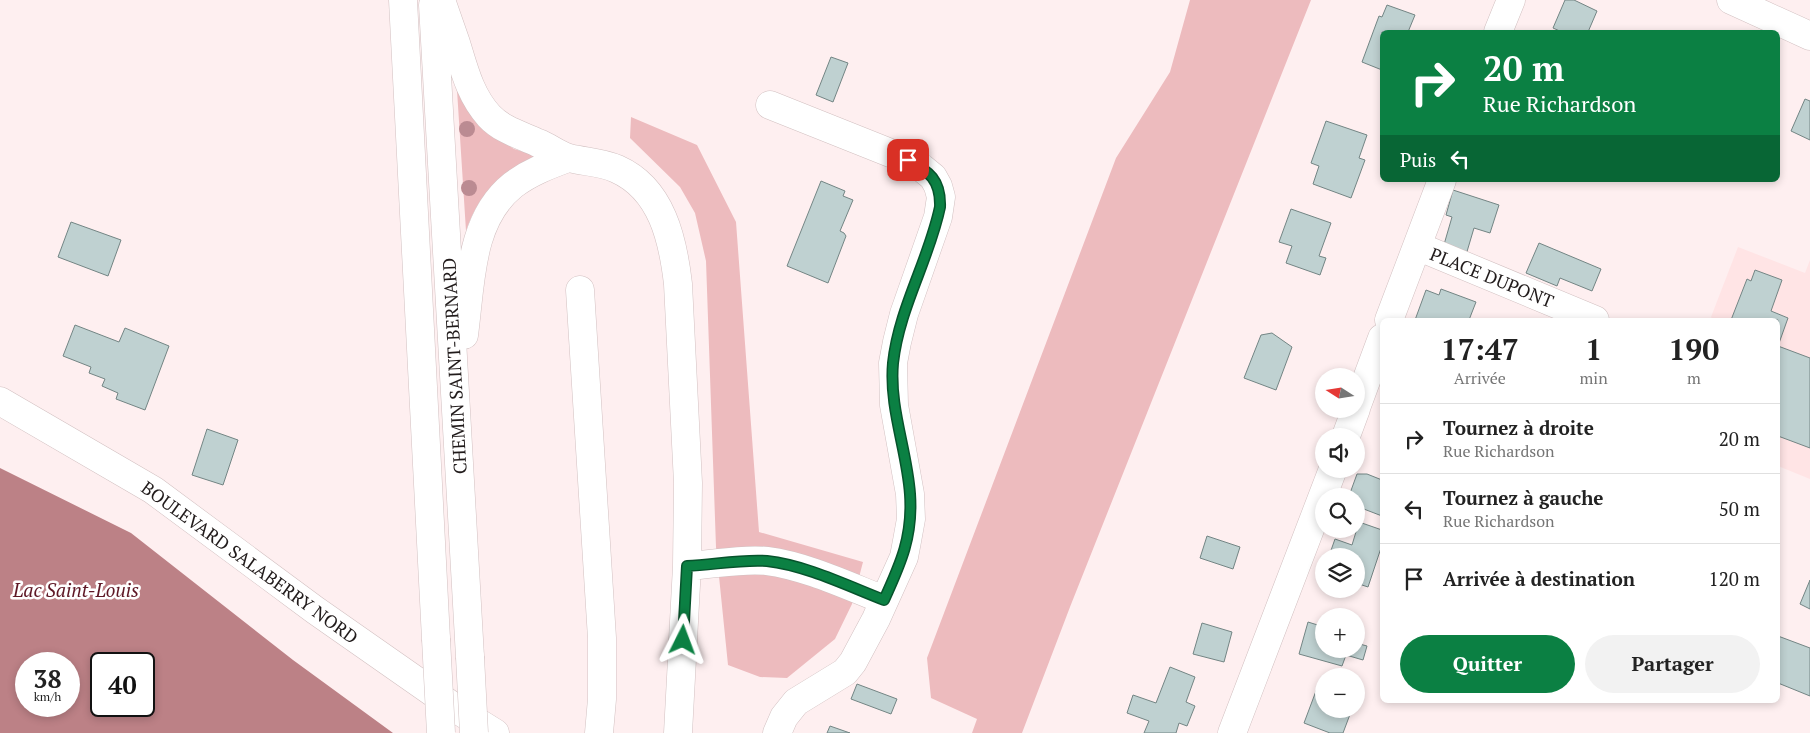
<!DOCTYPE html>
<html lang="fr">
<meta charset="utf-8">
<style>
body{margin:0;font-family:"PT Serif",serif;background:#f2f2f2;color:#222;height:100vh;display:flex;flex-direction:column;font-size:19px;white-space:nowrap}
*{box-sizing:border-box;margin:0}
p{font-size:16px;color:#767676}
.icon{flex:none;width:28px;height:28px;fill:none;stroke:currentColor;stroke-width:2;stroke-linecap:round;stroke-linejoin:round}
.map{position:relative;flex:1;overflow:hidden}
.side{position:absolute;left:1380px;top:318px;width:400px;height:385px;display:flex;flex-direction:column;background:#fff;border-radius:8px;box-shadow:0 2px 8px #0003}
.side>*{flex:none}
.guide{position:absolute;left:1380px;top:30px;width:400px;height:152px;border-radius:8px;box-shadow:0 2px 8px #0003;background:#0b8043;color:#fff;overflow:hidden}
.needle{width:32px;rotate:282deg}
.controls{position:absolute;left:1315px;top:368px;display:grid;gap:10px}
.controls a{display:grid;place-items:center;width:50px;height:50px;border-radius:50%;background:#fff;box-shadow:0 2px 8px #0003;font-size:25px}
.speed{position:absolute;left:15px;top:652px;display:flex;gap:10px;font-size:25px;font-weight:700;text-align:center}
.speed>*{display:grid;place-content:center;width:65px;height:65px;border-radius:50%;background:#fff;box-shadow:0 2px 8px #0003;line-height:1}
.speed small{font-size:12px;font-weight:400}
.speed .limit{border:2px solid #111;border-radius:8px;background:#fff;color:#111}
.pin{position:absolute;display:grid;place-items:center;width:42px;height:42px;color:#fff;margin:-21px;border-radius:10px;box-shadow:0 2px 8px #0006}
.me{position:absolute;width:55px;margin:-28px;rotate:3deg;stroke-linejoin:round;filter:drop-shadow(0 0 4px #0008)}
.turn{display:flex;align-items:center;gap:18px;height:105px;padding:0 20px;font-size:22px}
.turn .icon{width:65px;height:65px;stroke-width:2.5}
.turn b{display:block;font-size:35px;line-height:42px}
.then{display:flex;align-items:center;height:48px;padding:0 20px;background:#0003;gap:10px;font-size:19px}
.eta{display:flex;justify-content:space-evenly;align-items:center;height:85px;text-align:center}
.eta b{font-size:30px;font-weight:700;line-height:35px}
.cta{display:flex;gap:10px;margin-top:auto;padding:10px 20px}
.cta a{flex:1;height:58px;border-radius:30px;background:#0b8043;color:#fff;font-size:20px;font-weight:700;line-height:58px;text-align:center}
.cta a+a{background:#f2f2f2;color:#222}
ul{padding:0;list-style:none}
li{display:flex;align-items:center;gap:15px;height:70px;padding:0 20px;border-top:1px solid #e0e0e0}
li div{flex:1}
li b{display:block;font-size:19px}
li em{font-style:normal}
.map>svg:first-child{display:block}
.built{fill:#ffe4e5}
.green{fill:#edbbbe}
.water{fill:#bc8186;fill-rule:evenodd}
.building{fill:#bfd1d1;stroke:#738584}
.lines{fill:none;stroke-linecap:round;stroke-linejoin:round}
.minor-casing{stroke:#d2c0c1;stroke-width:29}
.minor{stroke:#fff;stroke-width:28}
.minor-bridge-casing{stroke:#d2c0c1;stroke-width:29;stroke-linecap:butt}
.minor-bridge{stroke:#fff;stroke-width:28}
.tree{fill:#bb8b92}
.route-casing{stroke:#07532c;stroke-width:12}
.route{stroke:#0b8043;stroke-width:9}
.labels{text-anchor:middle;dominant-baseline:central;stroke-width:5;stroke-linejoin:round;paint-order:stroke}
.street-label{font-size:18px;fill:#211b1b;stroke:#fff}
.water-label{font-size:19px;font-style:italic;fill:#5e1725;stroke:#fff}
</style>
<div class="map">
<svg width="1810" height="733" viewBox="0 0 1810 733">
<rect width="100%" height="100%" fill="#feeff0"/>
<!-- built -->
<path class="built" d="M1738 247 1805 273 1810 260V479L1778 466V320H1713L1711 317Z"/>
<!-- green -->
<path class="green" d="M1190 0H1311L1070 607 1022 733H972L977 719 931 698 927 658 1116 158 1170 72Z
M457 90 494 136 514 149 535 155 536 157C499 176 480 191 466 231Z
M631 117 697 145 736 222 759 532 863 562 852 604 835 639 787 678 760 677 728 665 716 547 706 261 695 213 680 187 630 138Z"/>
<!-- water -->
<path class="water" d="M0 468 131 533 293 660 393 733H0ZM26 664H69V706H26ZM101 664H144V706H101Z"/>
<!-- building -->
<path class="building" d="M1565 0H1574L1597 11 1588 32H1562L1553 28Z
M1387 5 1415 15 1408 32H1382V70L1362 62 1379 16 1382 17Z
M831 57 848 63 833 102 816 95Z
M1805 99 1810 101V140L1791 131Z
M1326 121 1367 135 1359 158 1365 160 1351 198 1313 184 1319 166 1311 163Z
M821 181 845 191 843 196 853 200 840 231 844 233 846 236 828 283 787 266Z
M1453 190 1499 205 1490 233 1474 228 1466 255 1443 248 1452 217 1446 215Z
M1291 209 1331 223 1319 256 1326 258 1320 275 1286 263 1292 246 1279 242Z
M71 222 121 240 108 276 58 257Z
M1539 243 1601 269 1592 291 1560 278 1557 286 1526 273Z
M1755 270 1782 280 1771 311 1788 318 1778 346 1810 358V448L1778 436V320H1731L1747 279 1751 281Z
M1441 289 1476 302 1469 320H1415L1426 290 1439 295Z
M75 325 119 342 125 328 169 346 145 410 116 399 118 393 102 386 105 379 89 373 91 367 63 356Z
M1272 333 1292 347 1276 390 1244 378 1261 335Z
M207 429 238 440 223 485 192 475Z
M1357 474H1367L1382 480V516L1356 506V496H1349Z
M1359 522 1382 530V545L1368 587 1356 583V556H1329L1335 539 1352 545Z
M1207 536 1240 547 1233 569 1200 558Z
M1810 580V609L1800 604Z
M1308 622 1324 627V649H1356V643L1367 646 1363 660 1346 655 1342 666 1299 654Z
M1202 623 1232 632 1224 662 1193 654Z
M1778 636 1810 648V696L1778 683Z
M1170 667 1195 677 1186 702 1195 706 1187 726 1179 723 1176 733H1144L1149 721 1127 713 1133 695 1156 703Z
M1319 683 1324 685V709H1352L1343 733H1330L1304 723Z
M857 684 897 699 891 714 851 699Z
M830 726 850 733H827Z"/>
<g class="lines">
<!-- minor casing -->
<g class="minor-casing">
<path id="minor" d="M403 0 436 639
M441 0C446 14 451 29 456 43 464 69 470 95 489 116 502 130 521 135 538 143 549 147 558 155 569 158 585 162 602 162 617 169 662 189 673 240 678 284L688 483 687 566 678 733
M1731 0 1810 36
M433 5 470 657
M1498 32 1511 0
M770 105 908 160 922 168 933 177 938 186 941 197 938 217 904 314 897 342 893 363 894 405 910 494 911 519 907 541 904 557 876 619 853 662 845 672 796 702 784 717 777 733
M1417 246 1595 320
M580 290 602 638V699L599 733
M1389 320 1442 180
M464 335C471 284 469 220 513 185 530 172 549 165 568 158
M0 401 153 490 315 610 458 710 495 733
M1356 408 1382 338
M1346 436 1356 409
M687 566C713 565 741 558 767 561 806 566 848 586 884 600
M1232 733 1333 469"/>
</g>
<!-- minor -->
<use href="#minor" class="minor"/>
<!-- minor-bridge casing -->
<g class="minor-bridge-casing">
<path id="minor-bridge" d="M436 639 441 733
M470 657 474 733"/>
</g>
<!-- minor-bridge -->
<use href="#minor-bridge" class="minor-bridge"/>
</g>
<!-- trees -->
<g class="tree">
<circle cx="467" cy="129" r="8"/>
<circle cx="469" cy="188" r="8"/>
</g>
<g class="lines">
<!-- route casing -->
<g class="route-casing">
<path id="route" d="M683 640 687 566C713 565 741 559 767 561 805 565 848 586 884 600 901 563 913 536 910 494 907 450 889 408 893 363 899 308 929 260 940 207 941 180 929 171 908 160"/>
</g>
<!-- route -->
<use href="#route" class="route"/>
</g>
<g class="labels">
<!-- street labels -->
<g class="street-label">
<text transform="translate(1492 277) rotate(22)">PLACE DUPONT</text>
<text transform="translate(454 366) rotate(-93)">CHEMIN SAINT-BERNARD</text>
<text transform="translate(250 562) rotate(36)">BOULEVARD SALABERRY NORD</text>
</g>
<!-- water labels -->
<g class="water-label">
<text x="76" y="589">Lac Saint-Louis</text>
</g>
</g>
</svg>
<div class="controls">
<a><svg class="needle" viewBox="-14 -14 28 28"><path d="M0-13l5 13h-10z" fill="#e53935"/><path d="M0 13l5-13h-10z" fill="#767676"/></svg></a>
<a><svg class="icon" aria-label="sound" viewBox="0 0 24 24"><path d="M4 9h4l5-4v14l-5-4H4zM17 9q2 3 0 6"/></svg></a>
<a><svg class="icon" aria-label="search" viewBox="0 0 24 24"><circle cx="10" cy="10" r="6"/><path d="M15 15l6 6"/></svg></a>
<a><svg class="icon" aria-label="layers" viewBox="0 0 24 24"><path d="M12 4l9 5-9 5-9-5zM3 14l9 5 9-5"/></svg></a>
<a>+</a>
<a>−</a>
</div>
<div class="speed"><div>38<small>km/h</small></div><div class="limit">40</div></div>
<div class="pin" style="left:908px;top:160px;background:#d93025"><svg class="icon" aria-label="arrive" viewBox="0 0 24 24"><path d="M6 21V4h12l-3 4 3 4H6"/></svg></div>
<svg class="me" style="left:683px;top:640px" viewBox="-20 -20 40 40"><path d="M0-17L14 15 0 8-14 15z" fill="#0b8043" stroke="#fff" stroke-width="4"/></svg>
<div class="guide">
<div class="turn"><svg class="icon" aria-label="right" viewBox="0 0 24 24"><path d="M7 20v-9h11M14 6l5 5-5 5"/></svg><div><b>20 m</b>Rue Richardson</div></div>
<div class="then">Puis<svg class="icon" aria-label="left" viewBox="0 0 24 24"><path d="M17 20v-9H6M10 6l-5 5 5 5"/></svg></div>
</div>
<section class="side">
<div class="eta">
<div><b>17:47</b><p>Arrivée</p></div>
<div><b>1</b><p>min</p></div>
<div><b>190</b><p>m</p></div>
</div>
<ul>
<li><svg class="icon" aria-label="right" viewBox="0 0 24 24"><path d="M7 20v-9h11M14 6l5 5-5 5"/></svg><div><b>Tournez à droite</b><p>Rue Richardson</p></div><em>20 m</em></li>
<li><svg class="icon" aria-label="left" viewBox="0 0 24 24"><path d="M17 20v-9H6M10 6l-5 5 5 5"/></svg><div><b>Tournez à gauche</b><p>Rue Richardson</p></div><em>50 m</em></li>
<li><svg class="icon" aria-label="arrive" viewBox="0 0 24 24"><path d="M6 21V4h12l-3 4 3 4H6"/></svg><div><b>Arrivée à destination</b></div><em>120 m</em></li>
</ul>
<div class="cta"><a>Quitter</a><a>Partager</a></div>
</section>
</div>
